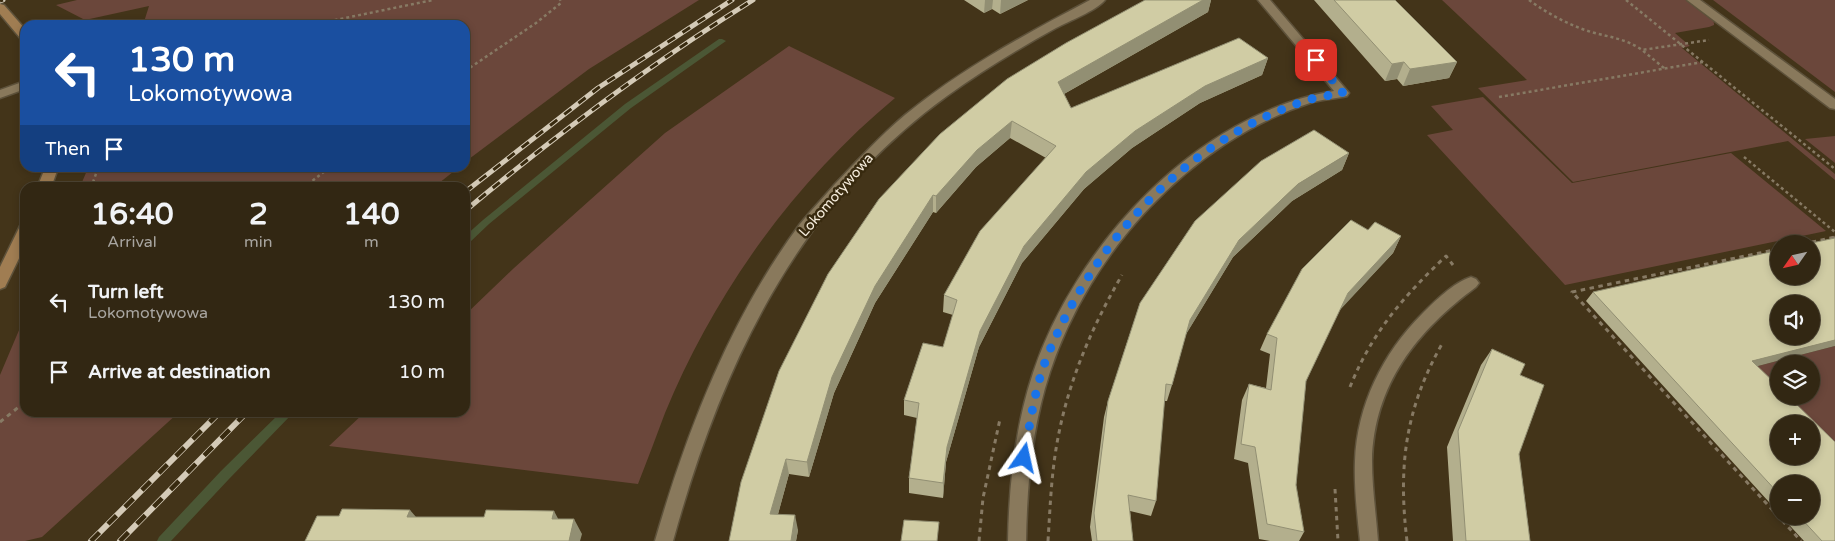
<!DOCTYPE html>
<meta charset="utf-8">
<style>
body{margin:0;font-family:"Varela Round",sans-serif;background:#3a2f1c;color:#f1f3f6;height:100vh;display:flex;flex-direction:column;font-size:19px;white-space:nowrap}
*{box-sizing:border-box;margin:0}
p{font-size:16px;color:#a8a5a0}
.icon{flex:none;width:28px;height:28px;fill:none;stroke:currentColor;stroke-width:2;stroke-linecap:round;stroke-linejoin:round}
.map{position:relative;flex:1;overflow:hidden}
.side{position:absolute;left:20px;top:182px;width:450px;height:235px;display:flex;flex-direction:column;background:#322713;border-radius:15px;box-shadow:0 2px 8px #0003,0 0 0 1px #4d4433}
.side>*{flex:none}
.top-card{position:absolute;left:20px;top:20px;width:450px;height:152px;border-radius:15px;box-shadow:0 2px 8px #0003,0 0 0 1px #4d4433;background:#1a4fa0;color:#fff;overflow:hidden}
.needle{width:32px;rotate:236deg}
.tools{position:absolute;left:1770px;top:235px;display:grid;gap:10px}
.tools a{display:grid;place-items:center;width:50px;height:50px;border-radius:50%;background:#322713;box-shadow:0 2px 8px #0003,0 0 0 1px #4d4433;font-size:25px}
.pin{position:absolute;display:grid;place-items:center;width:42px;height:42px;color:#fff;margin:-21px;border-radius:10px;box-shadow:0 2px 8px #0006}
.me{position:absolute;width:55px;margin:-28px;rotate:11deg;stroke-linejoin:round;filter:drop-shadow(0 0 4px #0008)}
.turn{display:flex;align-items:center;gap:18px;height:105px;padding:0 25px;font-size:22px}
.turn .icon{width:65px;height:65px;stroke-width:2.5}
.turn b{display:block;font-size:35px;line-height:42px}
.then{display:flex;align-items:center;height:48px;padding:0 25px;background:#0003;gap:10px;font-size:19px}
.eta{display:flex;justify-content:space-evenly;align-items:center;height:85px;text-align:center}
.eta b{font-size:30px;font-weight:700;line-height:35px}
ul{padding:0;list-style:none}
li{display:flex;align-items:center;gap:15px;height:70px;padding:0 25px}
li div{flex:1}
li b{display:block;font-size:19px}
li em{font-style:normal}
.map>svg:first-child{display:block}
.green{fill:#6b473b;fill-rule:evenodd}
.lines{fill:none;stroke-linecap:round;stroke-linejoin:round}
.stream{fill:#4b5735;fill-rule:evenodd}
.lane-casing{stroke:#5e523b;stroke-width:3}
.street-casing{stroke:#5e523b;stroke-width:3}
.secondary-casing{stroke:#5e523b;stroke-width:3}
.path-far1{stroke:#877a64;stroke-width:2.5;stroke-dasharray:3 3;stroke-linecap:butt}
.path{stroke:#877a64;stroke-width:3;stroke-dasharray:4.5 4.5;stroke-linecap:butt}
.lane{fill:#89795c;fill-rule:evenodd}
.street{fill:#89795c;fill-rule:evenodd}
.secondary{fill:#a07d52;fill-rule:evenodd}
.rail-far1-casing{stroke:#d4cab7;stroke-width:5}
.rail-casing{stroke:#d4cab7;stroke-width:6}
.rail-far1{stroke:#382a0f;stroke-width:3;stroke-dasharray:9;stroke-linecap:butt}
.rail{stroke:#382a0f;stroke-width:4.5;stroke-dasharray:12;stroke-linecap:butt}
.wall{fill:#b3af8d}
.shaded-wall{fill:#928f73}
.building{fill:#d0cca4;stroke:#928f73;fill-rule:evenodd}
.route{stroke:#1a73e8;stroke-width:9;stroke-dasharray:0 16.2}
.labels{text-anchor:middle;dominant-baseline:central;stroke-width:5;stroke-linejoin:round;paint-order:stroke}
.street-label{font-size:14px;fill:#f6eddd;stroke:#382a0f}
</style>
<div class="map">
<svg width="1835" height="541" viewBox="0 0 1835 541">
<rect width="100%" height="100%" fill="#433419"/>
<!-- green -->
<path class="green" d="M77 0H699L589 69 465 162V25H143L149 6 85 20 56 5Z
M1442 0H1688C1697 6 1715 14 1714 25L1709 27 1675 33 1690 46 1682 48 1835 174V180L1788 141 1573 182 1478 88 1527 80Z
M1713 0H1835V92Z
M789 46 895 98C794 182 715 292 665 413 656 437 647 461 638 484L329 446 364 413 465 412V315L514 268 665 133Z
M1483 97 1572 183 1731 153 1826 231 1565 285 1427 135 1453 130 1431 106Z
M1835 136V163L1805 139Z
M88 168H458L434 187H80Z
M25 316V412L178 413 42 537 25 541H0V375Z
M1835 346V460L1811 424 1743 370ZM1779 364H1811V396H1779Z"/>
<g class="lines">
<!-- stream -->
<path class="stream" d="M719 39H722L726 41 631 108 489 224 468 244 465 246V236L483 220 625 104Z
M281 412H294L229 479 171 541H157L159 537 221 471Z"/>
<!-- lane casing -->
<g class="lane-casing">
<path id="lane" d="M1687 0H1700L1835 99V109L1830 108Z
M25 81V89L0 98V90Z"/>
</g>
<!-- street casing -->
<g class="street-casing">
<path id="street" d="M1090 0H1105C1096 11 1069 21 1056 28 1018 49 982 71 947 96 797 204 721 367 673 541H655C687 430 731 317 800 224 811 210 824 197 835 184 858 160 880 136 905 115 961 69 1026 34 1090 0Z
M1258 0H1270L1349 93 1347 96C1335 99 1322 99 1310 103 1190 142 1089 253 1050 372 1032 426 1027 484 1026 541H1008C1009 485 1015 427 1033 373 1075 246 1198 113 1334 91Z
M1471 277 1476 279 1479 283 1476 287C1417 331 1374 384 1372 461 1372 488 1376 514 1378 541H1360C1357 514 1354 487 1355 461 1357 405 1383 353 1422 314 1435 301 1453 283 1471 277Z"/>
</g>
<!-- secondary casing -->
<g class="secondary-casing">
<path id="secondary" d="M0 4 4 5 25 29V40L21 39 0 14Z
M45 168H58L51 188H37Z
M25 225V246L5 287 0 289V267L20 226Z"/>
</g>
<!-- path-far1 -->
<path class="path-far1" d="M1529 0C1548 14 1569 25 1591 32 1609 37 1627 39 1642 50
M1626 0 1835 169
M311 25 433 0
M1664 68 1642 50 1709 40
M465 71 536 23 561 3 560 0
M1499 97 1703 62
M1744 157 1835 232
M91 188 98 168
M303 188 329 168
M1832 238 1835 237"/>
<!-- path -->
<path class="path" d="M1803 244 1835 237
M1779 249 1572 292 1801 541
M1350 387C1372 332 1404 296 1446 256L1453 265
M0 422 25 402
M1335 489 1338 541
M979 541 983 498 1000 419
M1048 541C1050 510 1051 480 1056 449 1066 387 1090 330 1122 275
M1407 541C1398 467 1405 409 1442 344"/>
<!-- lane -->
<use href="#lane" class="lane"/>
<!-- street -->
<use href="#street" class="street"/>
<!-- secondary -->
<use href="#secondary" class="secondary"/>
<!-- rail-far1 casing -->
<g class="rail-far1-casing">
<path id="rail-far1" d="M0 1 3 0
M465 192 598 88 732 0
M465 211C557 134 652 63 753 0"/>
</g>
<!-- rail casing -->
<g class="rail-casing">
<path id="rail" d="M91 541 220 412
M120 541 247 412"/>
</g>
<!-- rail-far1 -->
<use href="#rail-far1" class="rail-far1"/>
<!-- rail -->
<use href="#rail" class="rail"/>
</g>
<!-- wall -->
<path class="wall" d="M964 0H1028L1000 14 992 9 984 13Z
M1145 0H1211L1208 12 1064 94 1071 108 1268 58 1262 75 1200 103 1132 148 1084 189 1022 263 979 347 946 462 943 498 909 493V478L917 418 904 415V400L943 347 953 315 943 312 944 295 1046 158 1010 138 976 167 936 213 933 212 875 303 834 393 809 477 789 474 778 514 798 530 796 541H729L828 274Z
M1314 0H1395L1457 62 1449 78 1403 86 1397 79 1385 81Z
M1349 153 1342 170 1292 201 1233 257 1186 334 1172 385 1167 401H1164L1156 501 1151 516 1130 511 1133 541H1092L1090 527 1104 417 1108 401 1140 303Z
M1368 230 1401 236 1393 253 1340 309 1306 381 1296 485 1304 532 1299 541H1270L1259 539 1248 463 1234 459 1242 400 1249 384 1266 388 1270 354 1260 350 1267 334Z
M1593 292 1757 366 1835 541H1804L1781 516H1811L1779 484V513L1586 301Z
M1492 349 1520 375 1519 454 1530 541H1453L1447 447 1481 365Z"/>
<!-- shaded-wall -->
<path class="shaded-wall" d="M985 0H993L992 9 984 13Z
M1001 0H1028L1000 14Z
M1203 0H1211L1208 12 1055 99 1058 82Z
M1268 58 1262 75 1200 103 1132 148 1084 189 1022 263 979 347 946 462 943 498V483L947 447 980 331 1024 246 1086 172 1135 131 1205 86Z
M1404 62 1397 79 1385 81 1392 64Z
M1457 62 1449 78 1403 86 1410 69Z
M1012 121 1010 138 976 167 936 213V196L977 150Z
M1349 153 1342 170 1292 201 1233 257 1185 336 1190 320 1239 240 1298 184Z
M933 195V212L875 303 834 393 809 477 807 462 832 377 875 286Z
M1401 236 1393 253 1340 310 1348 293Z
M1835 340V346L1743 370 1752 361Z
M786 459 789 474 774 529 770 514Z
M410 510 422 524 407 517Z
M554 511 562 526 552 519Z
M795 515 798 530 796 541H791Z
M574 519 582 534 580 541H569Z"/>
<!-- building -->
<path class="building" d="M1145 0H1203L1058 82 1071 108 1239 38 1268 58 1205 86 1135 131 1086 172 1024 246 980 331 947 447 943 483 909 478 919 403 904 400 923 343 943 347 957 300 944 295 980 231 1056 146 1012 121 977 150 936 196 933 195 875 286 832 377 807 462 786 459 770 514 795 515 791 541H729L741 482 779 371 828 274 879 199 940 134 1007 79 1066 43Z
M1334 0H1395L1457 62 1410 69 1404 62 1392 64Z
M1314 130 1349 153 1298 184 1239 240 1190 320 1172 385 1166 384 1156 501 1128 495 1133 541H1097L1094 513 1108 401 1140 303 1195 221 1261 161Z
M1351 220 1368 230 1375 222 1401 236 1348 293 1306 381 1296 485 1304 532 1267 524 1255 447 1241 444 1249 384 1271 390 1277 338 1267 334 1302 269Z
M1835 238V340L1752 361 1779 387V396H1788L1835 442V541H1822L1799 516H1811V484H1779V494L1593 292 1779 250V276H1811V244H1807ZM1779 304H1811V336H1779ZM1779 424H1811V456H1779Z
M1492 349 1525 364 1520 375 1544 385 1519 454 1530 541H1466L1458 431Z
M342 509 410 510 407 517H484L486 510 554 511 552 519H574L569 541H305L317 516H339Z
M904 520 939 522 937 541H901Z"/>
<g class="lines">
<!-- route -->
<path class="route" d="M1024 458C1030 423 1035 385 1049 352 1096 241 1183 144 1299 103 1313 97 1328 96 1343 93L1316 60"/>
</g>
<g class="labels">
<!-- street labels -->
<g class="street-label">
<text transform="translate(836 195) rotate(-49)">Lokomotywowa</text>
</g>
</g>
</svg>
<div class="tools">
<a><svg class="needle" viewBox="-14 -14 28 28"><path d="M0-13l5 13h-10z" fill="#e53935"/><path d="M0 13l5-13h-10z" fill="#a8a5a0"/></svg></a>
<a><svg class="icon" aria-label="sound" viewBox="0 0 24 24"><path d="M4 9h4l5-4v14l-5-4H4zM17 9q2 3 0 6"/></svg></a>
<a><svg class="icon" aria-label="layers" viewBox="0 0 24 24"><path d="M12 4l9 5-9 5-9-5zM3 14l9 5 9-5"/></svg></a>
<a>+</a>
<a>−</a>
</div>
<div class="pin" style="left:1316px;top:60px;background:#d93025"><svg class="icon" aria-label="arrive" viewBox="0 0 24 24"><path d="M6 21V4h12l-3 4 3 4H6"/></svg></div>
<svg class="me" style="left:1024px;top:458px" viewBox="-20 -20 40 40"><path d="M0-17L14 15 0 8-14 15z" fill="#1a73e8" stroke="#fff" stroke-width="4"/></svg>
<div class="top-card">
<div class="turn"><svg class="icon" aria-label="left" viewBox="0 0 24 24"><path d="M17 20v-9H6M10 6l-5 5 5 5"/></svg><div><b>130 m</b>Lokomotywowa</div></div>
<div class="then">Then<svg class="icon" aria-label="arrive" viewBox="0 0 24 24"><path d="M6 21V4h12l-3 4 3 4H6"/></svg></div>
</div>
<section class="side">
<div class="eta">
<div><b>16:40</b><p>Arrival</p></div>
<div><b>2</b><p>min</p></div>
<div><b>140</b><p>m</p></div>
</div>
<ul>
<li><svg class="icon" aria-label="left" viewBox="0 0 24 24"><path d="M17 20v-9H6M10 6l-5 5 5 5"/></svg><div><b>Turn left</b><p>Lokomotywowa</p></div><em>130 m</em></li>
<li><svg class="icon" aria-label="arrive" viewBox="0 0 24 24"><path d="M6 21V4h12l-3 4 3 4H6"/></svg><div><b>Arrive at destination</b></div><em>10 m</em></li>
</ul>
</section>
</div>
